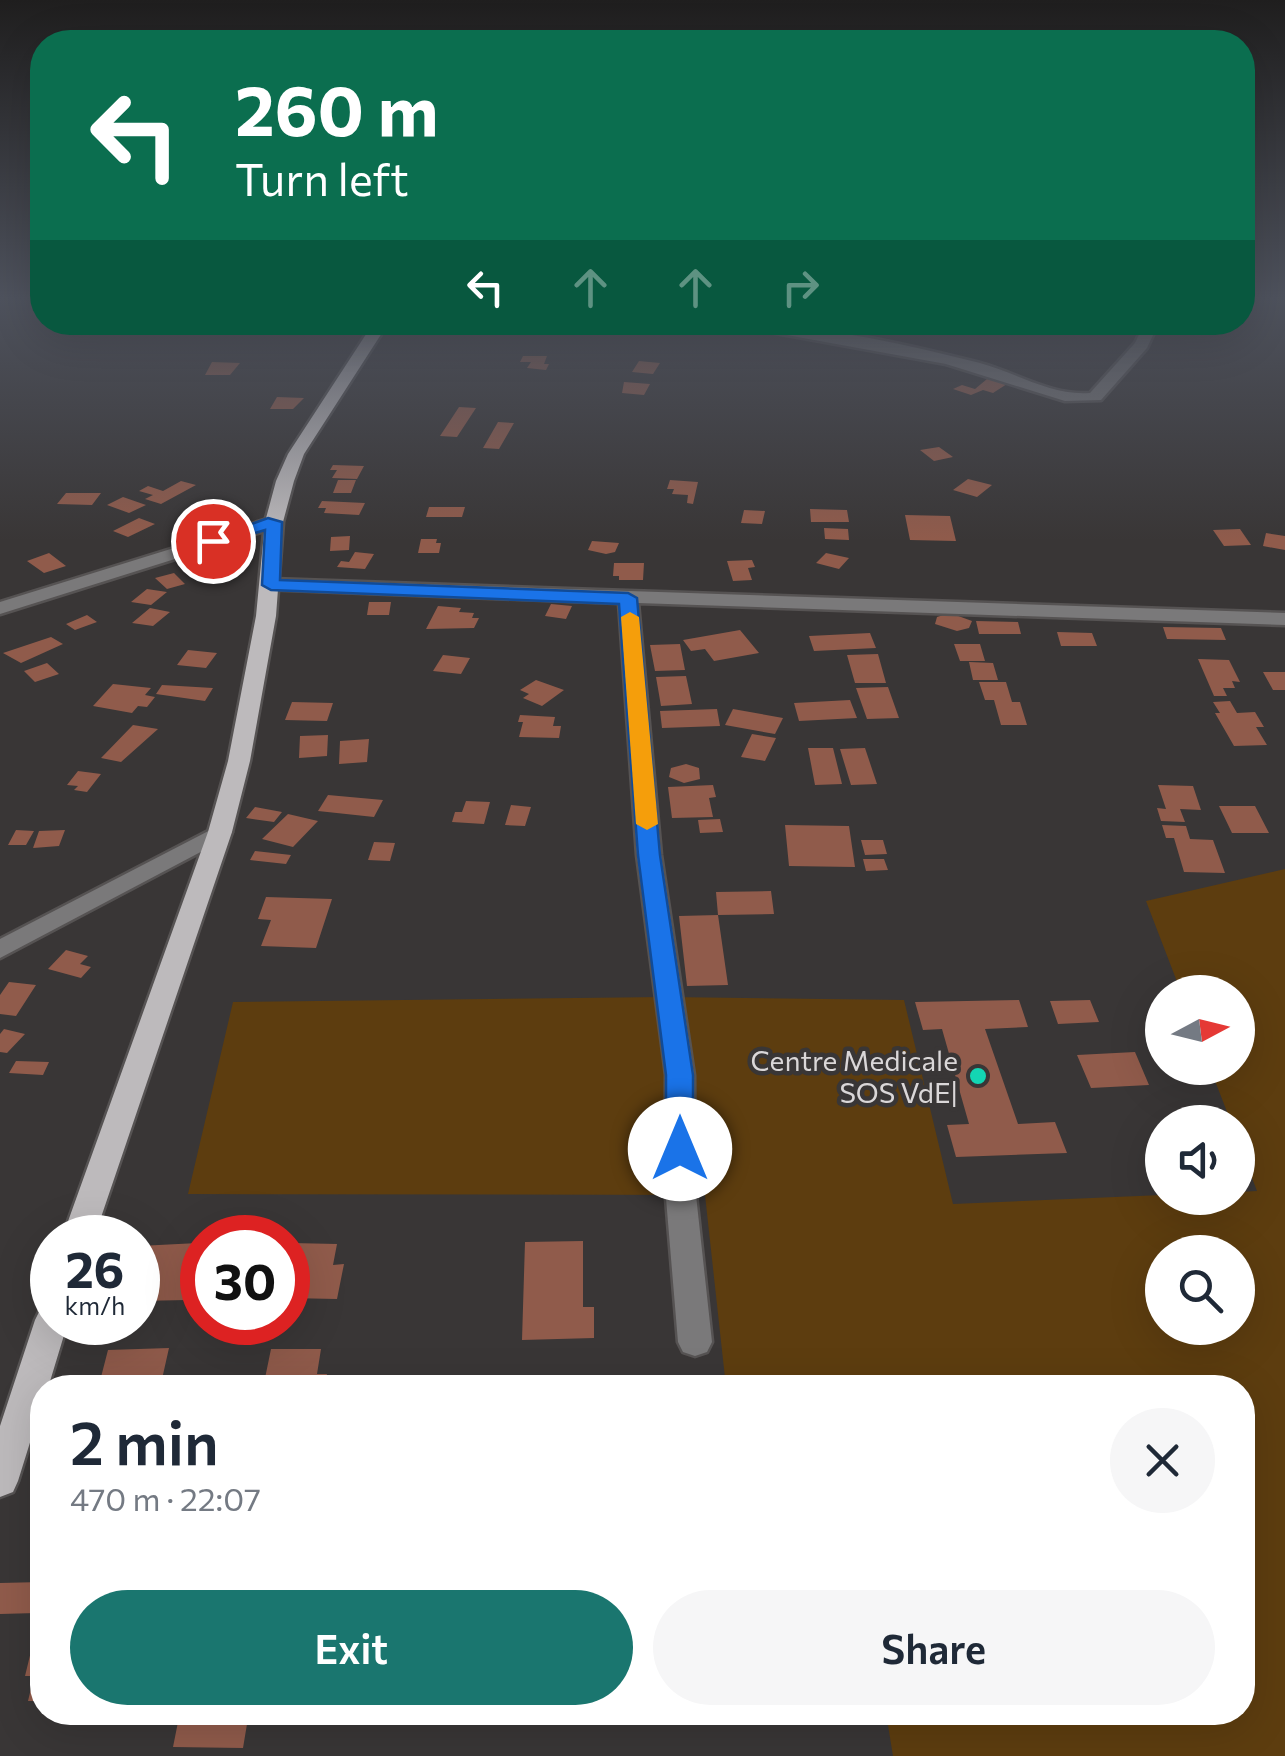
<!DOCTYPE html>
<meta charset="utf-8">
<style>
body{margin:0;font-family:Commissioner,sans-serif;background:#f6f6f7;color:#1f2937;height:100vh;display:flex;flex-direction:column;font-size:38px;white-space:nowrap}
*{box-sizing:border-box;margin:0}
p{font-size:32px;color:#747a83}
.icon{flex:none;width:55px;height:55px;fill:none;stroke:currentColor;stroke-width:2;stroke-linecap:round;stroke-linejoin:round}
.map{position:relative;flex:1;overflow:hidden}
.drawer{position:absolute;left:30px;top:1375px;width:1225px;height:350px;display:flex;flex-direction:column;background:#fff;border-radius:40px;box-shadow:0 10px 40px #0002}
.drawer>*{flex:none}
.guide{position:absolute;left:30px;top:30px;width:1225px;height:305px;border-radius:40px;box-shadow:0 10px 40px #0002;background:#0b6e4f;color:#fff;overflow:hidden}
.needle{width:65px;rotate:83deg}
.controls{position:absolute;left:1145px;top:975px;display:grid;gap:20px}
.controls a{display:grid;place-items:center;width:110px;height:110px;border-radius:50%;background:#fff;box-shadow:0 10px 40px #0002;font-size:50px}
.speed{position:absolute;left:30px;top:1215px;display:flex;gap:20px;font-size:50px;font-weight:700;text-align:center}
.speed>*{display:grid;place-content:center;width:130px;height:130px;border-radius:50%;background:#fff;box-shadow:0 10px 40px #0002;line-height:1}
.speed small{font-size:25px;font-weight:400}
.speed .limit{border:15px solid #d22;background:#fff;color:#111}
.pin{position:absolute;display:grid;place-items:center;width:85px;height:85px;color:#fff;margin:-42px;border:5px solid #fff;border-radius:50%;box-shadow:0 2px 10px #0007}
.me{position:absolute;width:110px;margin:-55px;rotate:0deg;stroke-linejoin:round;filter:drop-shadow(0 0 8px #0008)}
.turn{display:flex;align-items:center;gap:35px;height:210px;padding:0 40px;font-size:45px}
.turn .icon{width:130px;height:130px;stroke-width:2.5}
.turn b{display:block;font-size:70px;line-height:85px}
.lanes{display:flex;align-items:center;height:95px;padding:0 40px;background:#0003;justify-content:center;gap:50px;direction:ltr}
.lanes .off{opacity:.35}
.round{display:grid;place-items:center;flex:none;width:105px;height:105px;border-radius:52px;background:#f6f6f7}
.headline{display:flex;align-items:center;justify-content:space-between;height:170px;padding:0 40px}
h1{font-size:60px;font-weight:600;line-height:75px}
.action{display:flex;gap:20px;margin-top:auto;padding:20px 40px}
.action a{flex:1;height:115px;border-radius:60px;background:#1a766f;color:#fff;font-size:40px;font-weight:600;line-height:115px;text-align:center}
.action a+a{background:#f6f6f7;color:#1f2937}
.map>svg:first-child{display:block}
.green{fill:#5d3d0f;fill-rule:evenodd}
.building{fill:#905b4b}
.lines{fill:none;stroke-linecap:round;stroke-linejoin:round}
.minor-casing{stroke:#565353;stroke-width:5}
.major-casing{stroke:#565353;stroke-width:5}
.minor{fill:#7a797a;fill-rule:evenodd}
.major{fill:#bdbabc;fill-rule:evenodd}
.route{fill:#1a73e8;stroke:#114b97;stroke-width:2.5}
.slow{fill:#f59e0b}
.poi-dot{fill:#13d5b3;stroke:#393636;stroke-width:4}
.labels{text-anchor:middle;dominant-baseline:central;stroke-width:9;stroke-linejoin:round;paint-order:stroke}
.poi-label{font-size:28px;fill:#dad7d8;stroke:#393636;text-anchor:end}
</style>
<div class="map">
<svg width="1285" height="1756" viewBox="0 0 1285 1756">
<rect width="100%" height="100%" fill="#393636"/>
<!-- green -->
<path class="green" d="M1285 869V1756H893L886 1713 1242 1712V1388L726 1387 705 1195 188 1194 233 1002 667 997 904 1000 953 1204 1162 1195 1238 1198V1192L1257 1191 1238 1141V1122H1231L1210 1068H1238V992H1181L1146 901ZM1162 1252H1238V1328H1162Z"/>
<!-- building -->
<path class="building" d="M523 356H547L544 364H549L546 370 527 368 531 362H520Z
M639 361 660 363 653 374 632 372Z
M212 362 240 363 230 375H205Z
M987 379 1007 384 993 393 983 390 971 395 953 389 962 385 975 389Z
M624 382 650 384 644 395 622 393Z
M277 397 304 398 293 409H270Z
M459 407 476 408 457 437 440 436Z
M498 422 514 423 499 449 483 448Z
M939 447 953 457 934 461 920 450Z
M333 465 364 466 357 479 332 478 337 470H330Z
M968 479 992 485 977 497 953 490Z
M338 480H356L351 493H333Z
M670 480 698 482 693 504 687 503 688 495 672 494 674 489H667Z
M181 481 196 485 161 504 145 499 153 495 139 491 148 486 163 491Z
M66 493H101L92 505 57 504Z
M123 497 146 505 129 513 107 505Z
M322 501 365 503 359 515 324 513 326 508H318Z
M429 507H465L462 517H426Z
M810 509 847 510 849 522H811Z
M744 510 765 511 762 524 741 523Z
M905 515 950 516 956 541 910 540Z
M139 518 155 524 128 537 113 531Z
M824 528 848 529 849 540 825 539Z
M1240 529 1251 545 1224 546 1213 530Z
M1266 533 1285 536V550L1263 546Z
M350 536 349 550 330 551 331 537Z
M421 539H437L436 543H441L439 553H418Z
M592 541 619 543 615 552 606 554 588 550Z
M355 552 374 554 365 569 337 567 341 561 349 562Z
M49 553 66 566 44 573 27 561Z
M826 553 849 558 839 569 816 563Z
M752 560 755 567 748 568 752 580 733 581 727 561Z
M614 563H644L643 580H619V576H613Z
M174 573 185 584 167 589 155 578Z
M147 589 167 592 151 605 131 602Z
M369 602H391L389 615H367Z
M551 604 572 606 566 619 545 616Z
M438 606 461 608 459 612 474 613 472 618H479L474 628 426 629Z
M150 608 170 612 153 626 132 623Z
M950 613 972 621 969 628 957 631 935 624 937 617Z
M87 615 97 622 75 630 66 624Z
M976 621 1018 622 1021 634H979Z
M1163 627 1221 628 1226 640 1167 639Z
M740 630 759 653 714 661 705 649 691 651 683 640Z
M1057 632 1092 633 1097 646H1061Z
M870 633 876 648 814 651 809 636Z
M51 637 63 644 21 663 3 653Z
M680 644 685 670 655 671 650 645Z
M954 644H980L985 661H960Z
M188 650 217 653 206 668 177 665Z
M878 654 886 683H855L847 655Z
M443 655 470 658 461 674 433 671Z
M1198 659 1229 660 1240 682 1232 681 1235 688H1223L1227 696H1214Z
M969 662 993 663 998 680H973Z
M47 663 59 674 35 682 24 671Z
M1263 672H1285V690H1273Z
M686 676 692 704 661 706 656 677Z
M536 680 564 690 542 706 523 698 529 694 520 690Z
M979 682H1006L1012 702H1020L1027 725H1001L994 700H985Z
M113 684 151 688 145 695 155 697 147 707 138 706 132 713 93 706Z
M162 685 213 688 205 701 156 694Z
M888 687 899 718 867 719 856 688Z
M850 700 857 718 799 721 794 703Z
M1230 701 1237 713 1255 712 1264 727H1256L1267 745 1234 746 1215 713H1220L1213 702Z
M292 702 333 703 327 721 285 720Z
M717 709 720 726 662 728 660 711Z
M733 709 783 718 775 734 725 725Z
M520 715 555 717 553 726H561L559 738 519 737 523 722H518Z
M133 725 158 729 121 762 101 758Z
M752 734 776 738 765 761 741 757Z
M328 735 327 756 299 758 300 736Z
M369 739 367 762 339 764 340 741Z
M808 748H833L842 784 815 785Z
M865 748 877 784 851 785 840 749Z
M686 764 699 768 700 779 684 783 669 777 671 768Z
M78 771 101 774 87 792 74 790 78 786 67 785Z
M713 785 716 797 709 798 713 817 672 818 668 787Z
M1158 785 1193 786 1201 810 1180 809 1185 822 1161 821 1157 808 1166 809Z
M328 795 383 800 374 817 318 811Z
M466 801 490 802 484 824 452 822 455 812H462Z
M511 805 531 807 525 826 505 825Z
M1219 806H1255L1269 833H1232Z
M255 807 282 812 274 822 246 818Z
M288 814 318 821 293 847 262 839Z
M720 819 723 832 700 833 698 820Z
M785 825 849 826 855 867 789 866Z
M1162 825 1186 826 1190 839 1213 840 1225 873 1184 872 1174 838H1166Z
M16 830 34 831 26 845H8Z
M65 830 59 846 33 848 39 831Z
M861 840H883L887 854 865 855Z
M374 842 395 843 390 861 368 860Z
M255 851 291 855 286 864 250 860Z
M863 859H884L888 870 866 871Z
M771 891 774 914 718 915 728 985 687 986 679 916 718 915 716 892Z
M266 897 332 899 316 948 261 946 271 920 258 919Z
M66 950 88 956 80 964 91 967 81 978 48 969Z
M9 982 36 985 16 1016 0 1014V995Z
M1019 1000 1028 1027 985 1029 1018 1124 1055 1122 1067 1153 956 1157 947 1125 969 1124 942 1029 923 1030 915 1002Z
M1090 1000 1099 1022 1058 1024 1050 1001Z
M4 1029 25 1034 7 1053 0 1052V1034Z
M1135 1052 1149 1085 1091 1088 1077 1055Z
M16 1061 49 1062 43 1075 9 1073Z
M583 1241V1307H594V1338L522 1340 525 1242Z
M198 1243 187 1300 138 1301 139 1246Z
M291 1243 337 1244 333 1265 344 1264 337 1299 288 1298Z
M169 1348 160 1388H108L109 1381H100L108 1350Z
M271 1349H321L317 1374H327L324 1388H263Z
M42 1582 37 1613 0 1614V1583Z
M35 1635H42V1701H28L34 1676H25Z
M180 1712H249L243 1748 173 1747Z"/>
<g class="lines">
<!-- minor casing -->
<g class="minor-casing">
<path id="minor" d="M715 322C805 322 894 341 980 363 1017 373 1051 396 1090 393L1135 343 1145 322H1159L1147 348 1101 400 1065 401 946 364Z
M274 517 280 518V526L0 614V602Z
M271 579 1285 613V625L638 603 661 855 694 1075 695 1186 712 1342 707 1352 695 1356 683 1352 678 1342 665 1186 666 1075 637 855 619 603 264 589 261 585Z
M220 825 229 827 232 832 229 837 0 958V939Z"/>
</g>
<!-- major casing -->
<g class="major-casing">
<path id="major" d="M374 322H389L304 454 294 481 283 522 276 616 250 761 232 832 94 1238H62L208 832 228 761 256 616 265 522 276 481 288 454Z
M52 1307V1322H68L48 1388H42V1404L18 1481 13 1492 0 1497V1426L35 1320 40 1310Z"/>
</g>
<!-- minor -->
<use href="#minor" class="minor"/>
<!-- major -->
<use href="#major" class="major"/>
</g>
<!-- sky -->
<linearGradient id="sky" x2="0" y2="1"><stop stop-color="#1f1e1e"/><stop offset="0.55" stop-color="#4e525d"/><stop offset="1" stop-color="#4e525d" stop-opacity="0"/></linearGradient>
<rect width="1285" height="541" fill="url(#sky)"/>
<!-- route -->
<path class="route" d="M268 518 282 522 280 580 628 593 637 598 660 855 693 1075V1149L689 1156H670L666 1149V1075L638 855 619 604 271 590 262 585 265 530 213 546 205 541Z"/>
<!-- slow -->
<path class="slow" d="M630 612 639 617 658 824 647 830 636 824 621 617Z"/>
<!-- markers -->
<circle class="poi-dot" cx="978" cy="1076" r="10"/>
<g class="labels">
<!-- poi labels -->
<g class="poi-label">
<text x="958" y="1060">Centre Medicale<tspan x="958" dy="32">SOS VdE|</tspan></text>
</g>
</g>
</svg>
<div class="controls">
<a><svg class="needle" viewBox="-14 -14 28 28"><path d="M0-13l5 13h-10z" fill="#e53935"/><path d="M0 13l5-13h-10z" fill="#747a83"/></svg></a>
<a><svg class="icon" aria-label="sound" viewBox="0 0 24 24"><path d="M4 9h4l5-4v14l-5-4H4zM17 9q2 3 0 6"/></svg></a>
<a><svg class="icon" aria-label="search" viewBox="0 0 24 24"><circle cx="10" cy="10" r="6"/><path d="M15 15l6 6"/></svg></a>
</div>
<div class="speed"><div>26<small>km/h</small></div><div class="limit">30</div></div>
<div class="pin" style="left:213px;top:541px;background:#d93025"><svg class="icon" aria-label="arrive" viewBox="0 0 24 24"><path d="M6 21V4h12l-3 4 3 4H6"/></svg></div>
<svg class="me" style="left:680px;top:1149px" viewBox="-20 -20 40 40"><circle r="19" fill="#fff"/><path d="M0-13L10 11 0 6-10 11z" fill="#1a73e8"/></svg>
<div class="guide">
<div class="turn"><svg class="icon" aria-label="left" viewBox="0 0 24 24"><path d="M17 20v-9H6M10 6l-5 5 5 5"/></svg><div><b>260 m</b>Turn left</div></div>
<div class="lanes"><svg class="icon" aria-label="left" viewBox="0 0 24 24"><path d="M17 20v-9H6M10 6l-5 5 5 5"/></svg><svg class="icon off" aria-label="ahead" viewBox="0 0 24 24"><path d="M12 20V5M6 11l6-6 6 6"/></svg><svg class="icon off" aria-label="ahead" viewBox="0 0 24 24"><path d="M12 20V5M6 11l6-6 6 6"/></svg><svg class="icon off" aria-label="right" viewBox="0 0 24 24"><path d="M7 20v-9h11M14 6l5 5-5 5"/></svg></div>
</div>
<section class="drawer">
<div class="headline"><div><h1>2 min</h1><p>470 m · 22:07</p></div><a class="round"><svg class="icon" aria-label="close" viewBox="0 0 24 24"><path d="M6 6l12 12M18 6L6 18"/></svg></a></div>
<div class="action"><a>Exit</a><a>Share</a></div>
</section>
</div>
